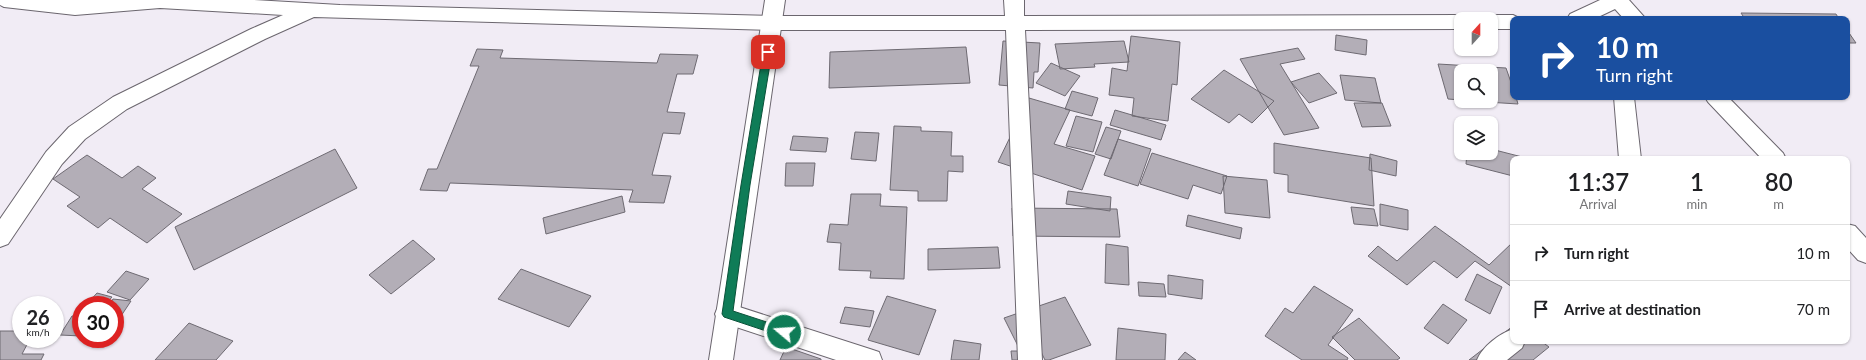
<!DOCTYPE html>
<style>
body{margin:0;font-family:Lato,sans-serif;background:#f2f2f2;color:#202124;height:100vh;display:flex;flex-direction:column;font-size:15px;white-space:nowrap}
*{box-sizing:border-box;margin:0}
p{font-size:13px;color:#757577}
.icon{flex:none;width:22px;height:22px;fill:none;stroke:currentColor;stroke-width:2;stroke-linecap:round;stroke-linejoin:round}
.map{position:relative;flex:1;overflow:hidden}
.drawer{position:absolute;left:1510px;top:156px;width:340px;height:188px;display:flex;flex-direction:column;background:#fff;border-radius:8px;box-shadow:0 1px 3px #0004}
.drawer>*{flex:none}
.guide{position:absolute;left:1510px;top:16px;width:340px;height:84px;border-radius:8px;box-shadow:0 1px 3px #0004;background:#1a4fa0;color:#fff;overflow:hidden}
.needle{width:26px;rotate:21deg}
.buttons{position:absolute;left:1454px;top:12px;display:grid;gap:8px}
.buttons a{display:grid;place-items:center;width:44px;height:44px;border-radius:8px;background:#fff;box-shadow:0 1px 3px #0004;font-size:20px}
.speed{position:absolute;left:12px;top:296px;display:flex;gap:8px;font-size:20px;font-weight:700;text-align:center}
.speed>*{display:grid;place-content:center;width:52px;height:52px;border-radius:50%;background:#fff;box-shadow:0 1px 3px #0004;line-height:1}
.speed small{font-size:10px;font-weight:400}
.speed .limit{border:6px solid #d22;background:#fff;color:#111}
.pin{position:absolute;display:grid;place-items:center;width:34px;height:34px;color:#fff;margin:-17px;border-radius:8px;box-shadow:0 2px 6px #0006}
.me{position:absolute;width:44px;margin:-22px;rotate:288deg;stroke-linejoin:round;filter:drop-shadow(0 0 3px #0008)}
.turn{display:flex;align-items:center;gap:14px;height:84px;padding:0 20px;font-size:18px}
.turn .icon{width:52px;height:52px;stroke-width:2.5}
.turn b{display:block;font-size:28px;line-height:34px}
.eta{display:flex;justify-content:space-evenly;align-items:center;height:68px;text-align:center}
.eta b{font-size:24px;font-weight:600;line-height:28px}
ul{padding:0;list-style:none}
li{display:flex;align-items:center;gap:12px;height:56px;padding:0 20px;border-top:1px solid #e0e0e0}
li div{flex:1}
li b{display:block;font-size:15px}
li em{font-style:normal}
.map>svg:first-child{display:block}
.building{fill:#b3aeb7;stroke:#6e6a72}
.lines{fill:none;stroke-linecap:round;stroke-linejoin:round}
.minor-casing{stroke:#6b666e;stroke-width:2}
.tertiary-casing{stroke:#6b666e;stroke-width:2}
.minor{fill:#fff;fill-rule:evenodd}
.tertiary{fill:#fff;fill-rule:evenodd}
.route{fill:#0f7c57;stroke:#0a5139}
</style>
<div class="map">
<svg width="1866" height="360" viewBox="0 0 1866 360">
<rect width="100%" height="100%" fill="#f1ecf5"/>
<!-- building -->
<path class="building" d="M1741 13 1836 14 1839 19H1745Z
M1847 30 1856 43H1847Z
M1336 35 1367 40 1366 55 1335 50Z
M1131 36 1180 42 1177 85 1172 84 1168 121 1132 116 1134 98 1109 95 1112 68 1127 71Z
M1003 41 1040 43 1038 72H1034L1033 88 999 85Z
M1124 41 1129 62 1094 64 1095 67 1060 69 1055 44Z
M966 47 970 83 829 88 830 52Z
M1298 48 1305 59 1280 64 1319 128 1284 135 1240 59Z
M477 49 503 50 500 58 657 63 660 54 698 55 693 74H677L667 112 685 113 680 134 663 133 652 175 671 176 664 203 629 202 633 190 450 183 447 191 420 190 428 169H437L479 66H470Z
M1051 63 1080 76 1065 96 1036 83Z
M1438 64 1506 68 1513 88V97H1516L1518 104 1471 101H1491V71H1461V100L1448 99Z
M1224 70 1274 101 1252 123 1239 114 1229 123 1191 99Z
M1319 73 1337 93 1309 103 1291 82Z
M1340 75 1375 78 1381 103 1345 100Z
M1072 91 1098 98 1092 116 1065 109Z
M1029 98 1070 110 1054 144 1095 156 1082 190 998 162Z
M1354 103H1382L1391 126 1362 127Z
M1115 110 1166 125 1161 140 1110 125Z
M1076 116 1102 122 1093 152 1066 146Z
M894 126 921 127V131L952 132 951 156H963V172L948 171 947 201H918V191L890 190Z
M1106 127 1121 131 1111 159 1095 154Z
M855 132 879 133 876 161 851 159Z
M793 136 828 138 826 152 790 150Z
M1118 139 1151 149 1138 186 1104 175Z
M1274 143 1371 158 1374 206 1288 192V175L1274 173Z
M335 149 357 188 194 270 175 227Z
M1491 149 1530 159H1513V176L1466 164 1467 153H1491Z
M1152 153 1227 176 1221 194 1193 185 1188 199 1140 184Z
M1370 154 1397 161 1396 176 1369 170Z
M87 155 122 178 138 166 156 178 142 189 182 214 147 243 110 218 98 228 67 206 80 197 53 179Z
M786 163H815L813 186H785Z
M1223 176 1267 180 1270 218 1225 213Z
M1068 191 1111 197 1110 211 1066 204Z
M851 194H881L880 206 907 207 904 279 870 278 871 271 839 270 841 243 827 242 830 224 848 225Z
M622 196 625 212 546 234 543 218Z
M1380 204 1408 210V230L1380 225Z
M1351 207 1374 209 1378 226 1354 224Z
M1012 208 1117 209 1120 237 1013 236Z
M1188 215 1242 228 1240 239 1186 226Z
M1435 226 1489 265 1513 242V286L1512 287 1475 261 1457 278 1434 261 1407 285 1368 256 1378 246 1397 261Z
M413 240 435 259 391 294 369 275Z
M1106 244 1128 247 1129 285 1105 283Z
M998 247 1000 268 928 270V249Z
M521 269 591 296 569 327 498 299Z
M126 271 149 279 130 300 107 292Z
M1477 274 1502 287 1490 314 1465 300Z
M1168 275 1203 280 1202 299 1168 294Z
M1138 282 1164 284 1166 297 1139 296Z
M1314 286 1353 310 1328 345 1348 358 1347 360H1302L1265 336 1285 308 1293 313Z
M97 293 112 297 105 305H86Z
M887 296 936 310 919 355 868 340Z
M1065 297 1091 345 1049 360H1045L1035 340 1018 346 1004 318Z
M113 299 131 301 115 325V305H109Z
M1443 304 1467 320 1448 344 1424 328Z
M845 307 874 311 870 327 840 323Z
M72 316H81V336L60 335Z
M1359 318 1400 358 1397 360H1355L1332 337Z
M189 323 233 341 216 360H155Z
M1513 326V341H1541L1549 347 1533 360H1469Z
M1118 328 1166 334 1165 360H1116Z
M0 331H21V339H30L22 354H44L41 360H0Z
M954 340 981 344 979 360H951Z
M786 347 821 359V360H780Z
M1011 351H1030V360H1012Z
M1185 352 1196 360H1178Z"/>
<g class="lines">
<!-- minor casing -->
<g class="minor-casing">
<path id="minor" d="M0 0H254L340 5 772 16H1005L1004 0H1024V16L1461 15 1469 19H1461V29L1025 30 1042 360H1018L1006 30H772L314 17 265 39 127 109 85 139 62 164 8 244 0 247V219L46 152 69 127 113 97 251 29 283 15 160 8 75 15 4 7 0 5Z
M1600 0H1629L1646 19H1624L1615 9 1594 19H1567L1570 14Z
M1491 15H1513L1521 19H1513V29H1491V19H1483Z
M1614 97H1634L1641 159H1619Z
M1705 97H1728L1783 153 1786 159H1762L1708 102Z
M1847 224 1855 226 1866 238V263L1858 260 1847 248Z
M727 303 870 349 879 352 882 360H836L718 321 715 314 718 307Z
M1513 329V341H1525L1522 348 1507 360H1477C1483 346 1499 334 1513 329Z"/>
</g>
<!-- tertiary casing -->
<g class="tertiary-casing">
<path id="tertiary" d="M765 0H785L733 360H709Z"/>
</g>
<!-- minor -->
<use href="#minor" class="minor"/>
<!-- tertiary -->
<use href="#tertiary" class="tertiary"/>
</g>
<!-- route -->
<path class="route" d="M768 49 772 52 750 185 733 311 788 329 789 332 788 335 784 337 724 317 722 314 741 185 763 52Z"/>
</svg>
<div class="buttons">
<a><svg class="needle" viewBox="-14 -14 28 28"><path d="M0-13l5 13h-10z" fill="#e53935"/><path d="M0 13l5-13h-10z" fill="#757577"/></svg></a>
<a><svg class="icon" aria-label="search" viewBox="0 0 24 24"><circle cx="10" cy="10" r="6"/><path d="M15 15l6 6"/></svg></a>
<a><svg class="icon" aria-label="layers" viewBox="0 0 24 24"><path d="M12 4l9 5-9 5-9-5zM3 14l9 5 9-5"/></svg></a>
</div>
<div class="speed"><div>26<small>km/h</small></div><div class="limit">30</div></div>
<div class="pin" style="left:768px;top:52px;background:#d93025"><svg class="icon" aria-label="arrive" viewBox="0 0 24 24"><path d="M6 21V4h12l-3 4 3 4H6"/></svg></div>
<svg class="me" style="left:784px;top:332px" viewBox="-20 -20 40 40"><circle r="17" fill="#0f7c57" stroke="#fff" stroke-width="3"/><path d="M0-11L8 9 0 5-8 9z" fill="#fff"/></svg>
<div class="guide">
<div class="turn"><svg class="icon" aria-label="right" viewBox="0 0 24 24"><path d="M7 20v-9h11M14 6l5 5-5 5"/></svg><div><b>10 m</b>Turn right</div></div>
</div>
<section class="drawer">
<div class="eta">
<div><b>11:37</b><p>Arrival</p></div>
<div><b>1</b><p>min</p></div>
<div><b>80</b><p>m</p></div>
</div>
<ul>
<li><svg class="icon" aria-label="right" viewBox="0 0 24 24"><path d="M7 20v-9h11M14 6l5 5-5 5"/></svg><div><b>Turn right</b></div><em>10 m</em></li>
<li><svg class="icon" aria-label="arrive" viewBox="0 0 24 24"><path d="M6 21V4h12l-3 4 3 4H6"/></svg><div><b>Arrive at destination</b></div><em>70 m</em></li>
</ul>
</section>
</div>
